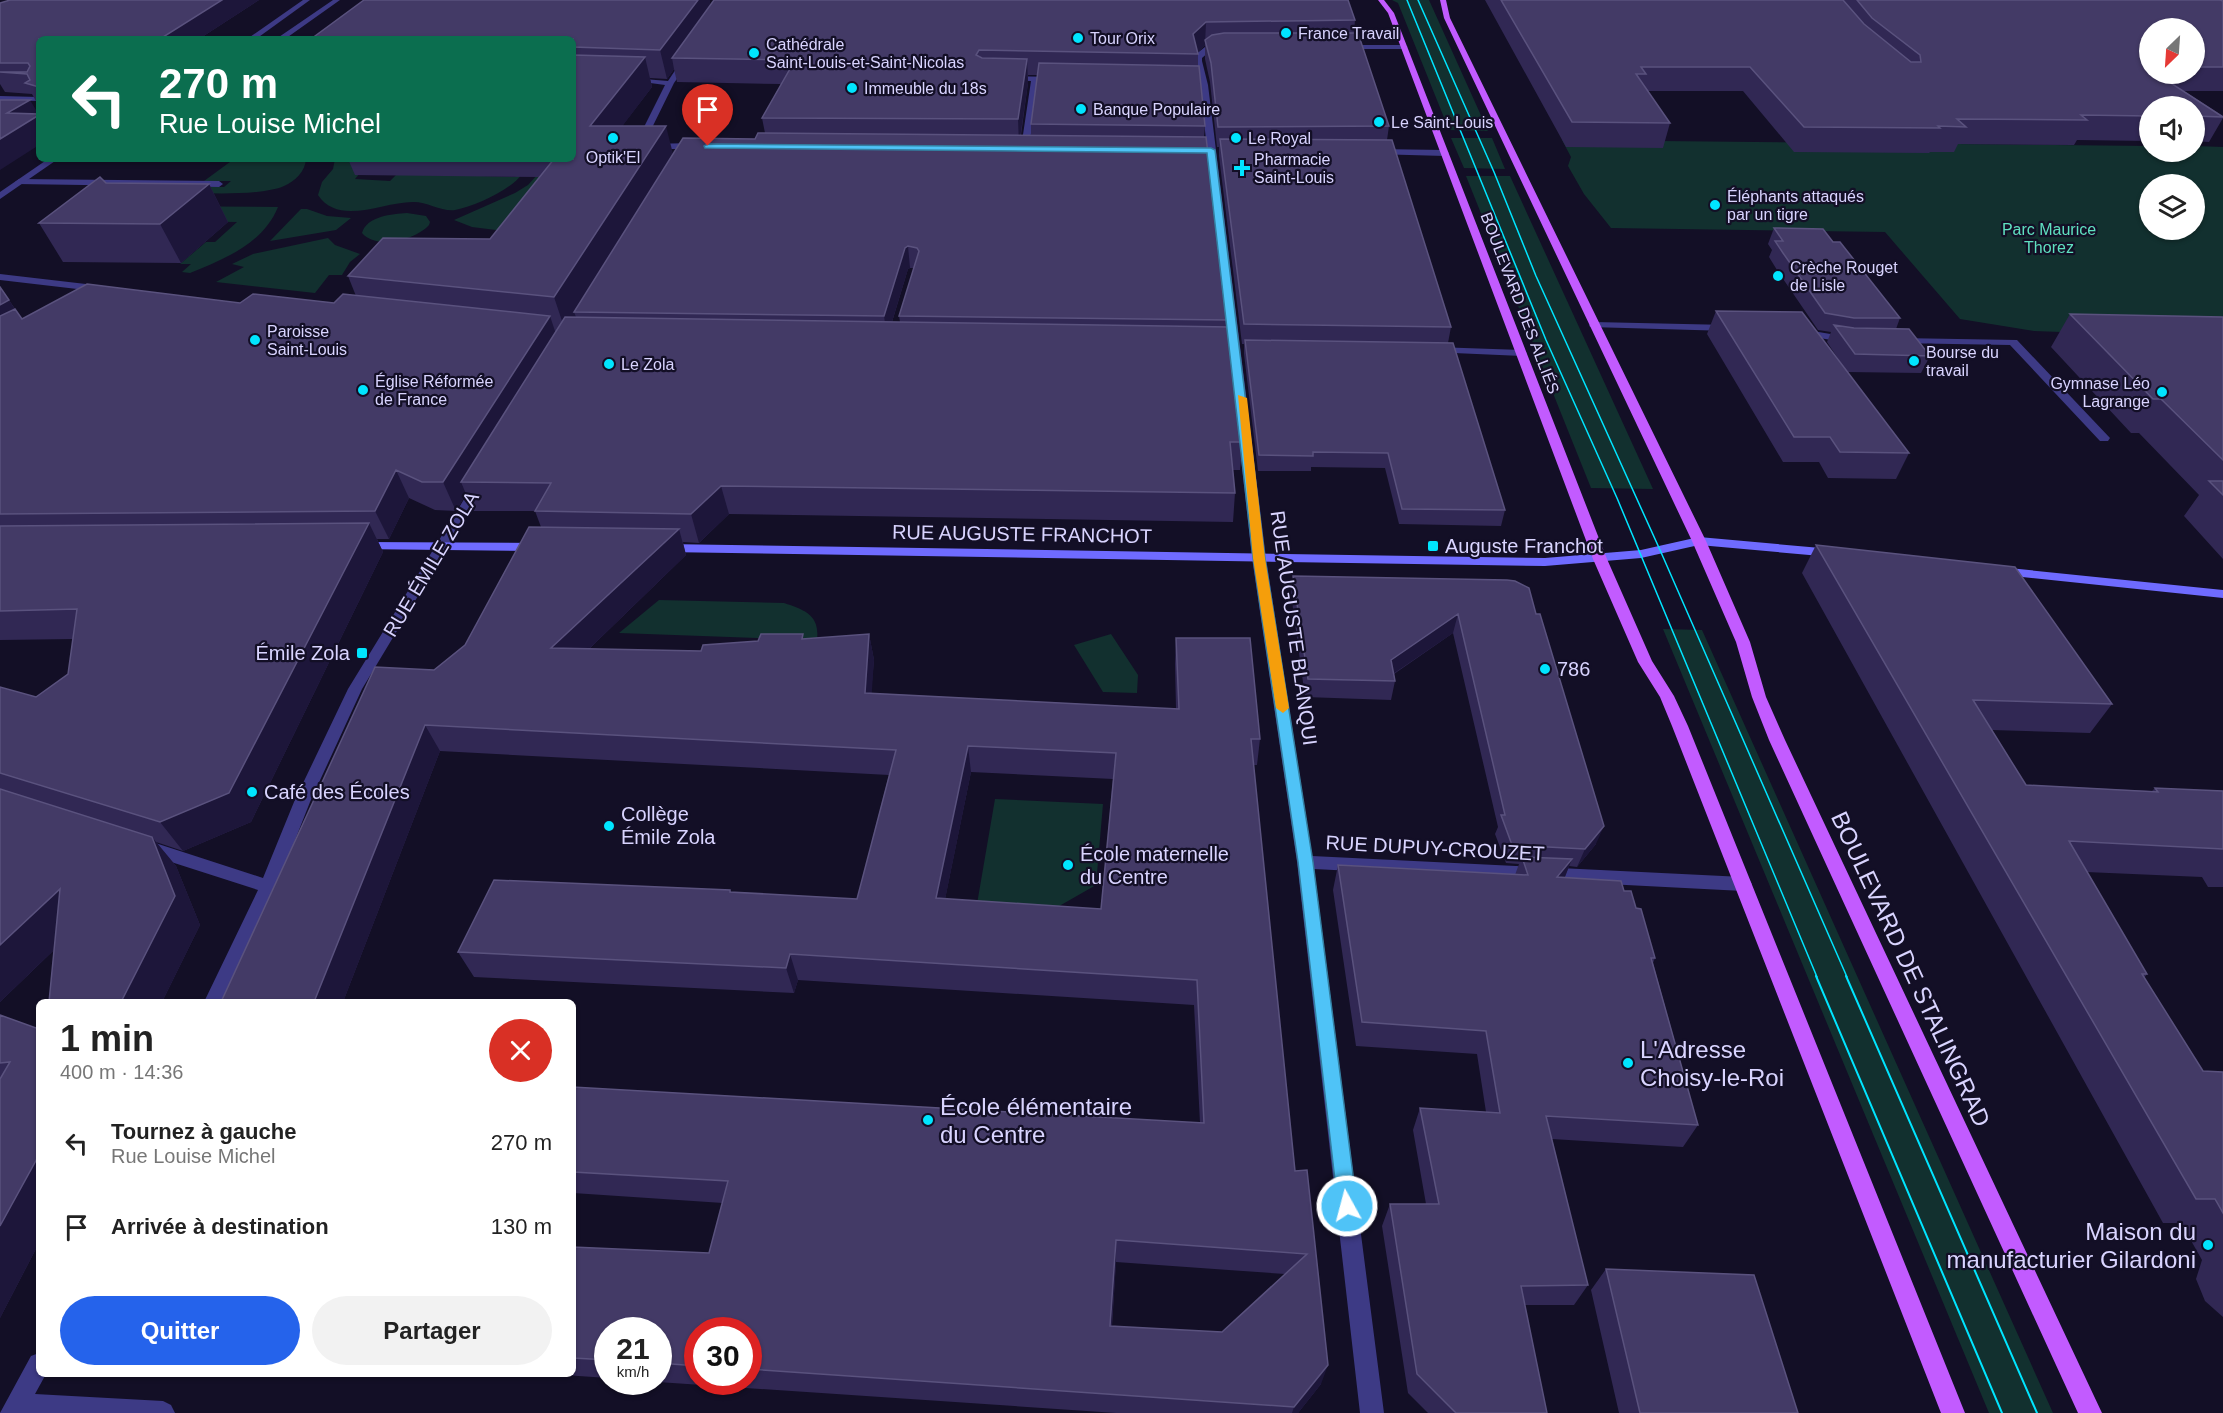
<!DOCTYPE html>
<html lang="fr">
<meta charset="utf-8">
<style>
body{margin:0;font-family:Arial,sans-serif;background:#f2f2f2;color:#222;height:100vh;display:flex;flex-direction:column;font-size:22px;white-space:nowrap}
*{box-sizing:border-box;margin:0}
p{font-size:20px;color:#767676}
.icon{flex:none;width:33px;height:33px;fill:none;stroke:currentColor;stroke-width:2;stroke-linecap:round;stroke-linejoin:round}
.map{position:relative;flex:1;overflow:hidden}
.details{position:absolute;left:36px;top:999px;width:540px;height:378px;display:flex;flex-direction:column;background:#fff;border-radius:9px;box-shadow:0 2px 4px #0004}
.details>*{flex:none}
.banner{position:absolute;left:36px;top:36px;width:540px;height:126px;border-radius:9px;box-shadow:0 2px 4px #0004;background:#0b6e4f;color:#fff;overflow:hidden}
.needle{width:39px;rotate:205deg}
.tools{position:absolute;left:2139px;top:18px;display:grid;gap:12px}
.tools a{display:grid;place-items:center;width:66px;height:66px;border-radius:50%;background:#fff;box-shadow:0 2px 4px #0004;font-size:30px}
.speed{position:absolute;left:594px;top:1317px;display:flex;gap:12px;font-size:30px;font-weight:700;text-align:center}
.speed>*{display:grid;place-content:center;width:78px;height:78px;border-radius:50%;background:#fff;box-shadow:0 2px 4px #0004;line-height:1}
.speed small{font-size:15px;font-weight:400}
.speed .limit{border:9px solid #d22;background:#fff;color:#111}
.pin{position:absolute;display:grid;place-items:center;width:51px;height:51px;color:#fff;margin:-62px -26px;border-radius:50% 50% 50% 0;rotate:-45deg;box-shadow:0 0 6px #0007}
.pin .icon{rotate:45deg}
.me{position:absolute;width:66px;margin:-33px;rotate:353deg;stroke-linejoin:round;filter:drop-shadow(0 0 4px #0008)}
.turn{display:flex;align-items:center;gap:21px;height:126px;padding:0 24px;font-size:27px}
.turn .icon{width:78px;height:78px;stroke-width:2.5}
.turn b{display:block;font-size:42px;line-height:51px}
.round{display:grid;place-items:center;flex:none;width:63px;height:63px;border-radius:32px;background:#f2f2f2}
.head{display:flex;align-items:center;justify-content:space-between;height:102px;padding:0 24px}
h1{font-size:36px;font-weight:800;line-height:45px}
.button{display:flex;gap:12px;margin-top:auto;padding:12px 24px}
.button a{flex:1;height:69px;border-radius:36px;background:#2563eb;color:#fff;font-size:24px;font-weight:800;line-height:69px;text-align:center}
.button a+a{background:#f2f2f2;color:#222}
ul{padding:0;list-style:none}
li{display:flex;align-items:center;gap:18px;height:84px;padding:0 24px}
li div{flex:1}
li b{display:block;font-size:22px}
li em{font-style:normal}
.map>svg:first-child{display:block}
.green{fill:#12302f;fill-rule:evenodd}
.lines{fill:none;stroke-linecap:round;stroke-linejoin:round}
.lane{fill:#3d3a85;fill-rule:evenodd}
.street{fill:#3d3a85;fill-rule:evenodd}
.secondary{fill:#6f6bff;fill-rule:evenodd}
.primary{fill:#c25bff;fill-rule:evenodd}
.tram-far1{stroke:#00e5ff;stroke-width:1.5}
.tram{stroke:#00e5ff;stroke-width:2}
.wall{fill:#312854;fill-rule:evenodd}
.shaded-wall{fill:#1d163a}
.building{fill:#433a66;stroke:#5a527e;stroke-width:1.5;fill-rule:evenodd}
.route{fill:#4fc3f7;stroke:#337fa1;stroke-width:1.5}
.slow{fill:#f59e0b}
.poi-dot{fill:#00e5ff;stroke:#130f26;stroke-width:2}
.labels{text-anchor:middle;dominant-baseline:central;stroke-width:4.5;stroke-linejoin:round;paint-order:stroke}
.far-poi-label{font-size:16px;fill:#d9d4ff;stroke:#130f26;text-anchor:start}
.far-park-label{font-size:16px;fill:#5fe0c0;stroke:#130f26}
.far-street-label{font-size:16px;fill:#d9d4ff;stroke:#130f26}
.street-label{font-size:20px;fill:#d9d4ff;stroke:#130f26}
.poi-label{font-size:20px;fill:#d9d4ff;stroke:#130f26;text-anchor:start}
.near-street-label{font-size:24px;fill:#d9d4ff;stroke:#130f26}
.near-poi-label{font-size:24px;fill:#d9d4ff;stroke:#130f26;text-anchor:start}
</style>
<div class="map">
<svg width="2223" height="1413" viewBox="0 0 2223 1413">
<rect width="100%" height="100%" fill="#130f26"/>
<!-- green -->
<path class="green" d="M1392 0H1429L1488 131 1449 130 1398 3Z
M1451 138H1492L1505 169 1464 168Z
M1562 140 2149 146 2150 152H2194L2195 146 2223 147V338L2034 331 1960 319 1885 232 1611 228 1584 194 1568 166 1571 157ZM2150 184H2194V230H2150Z
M234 159H306C305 172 295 181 284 186 257 198 181 192 150 191L156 187H224L231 181H204Z
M335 159H372L355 179 390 181 397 174 515 177 519 173H523C511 190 476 206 455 210 443 212 427 202 414 202 385 201 339 227 318 195L322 182 333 169Z
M539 173H578L513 232 472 227 454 220 515 193 528 185Z
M1466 176H1510L1653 489 1591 488Z
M130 206 278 207C263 244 224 259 190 273L182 272 191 264H180L206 242H215L237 222 120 221Z
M301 209H307L327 216 351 218 336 230 270 241Z
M407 213 426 216 430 222 429 225C416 240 376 250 362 233 367 216 392 214 407 213Z
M328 238 335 245 360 254 350 262 342 275H329L315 293 216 282 244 267 232 264 253 254Z
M659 600 784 603C805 610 820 615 817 640L619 633Z
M1663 629 1702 630 2053 1413H1989Z
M1111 634 1138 675 1137 693 1103 692 1074 645Z
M995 799 1103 804 1096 885 1054 909 977 904Z"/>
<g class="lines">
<!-- lane -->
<path class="lane" d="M19 179 219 181 223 184 219 187 16 184 15 182Z
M1594 322 1729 325 1734 328 1729 331 1590 327 1589 325Z
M1801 329 1848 337 1853 340 1848 343 1797 334V330Z
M1899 338 2017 340 2110 438 2108 441H2100L2010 345 1895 343V339Z"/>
<!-- street -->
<path class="street" d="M303 0H310L256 39H247Z
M333 0H340L285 39H276Z
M1227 45V49L1210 51 1202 58V61L1208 85 1266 558 1312 856 1743 877 1749 879 1752 884 1749 889 1743 891 1314 869 1384 1413H1360L1297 862 1252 558 1200 85 1195 55 1205 47Z
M1344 45H1404L1408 47 1404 49H1341Z
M684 57 691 59 674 83 644 144 698 143 702 146 698 149H635L634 147 665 85 628 80 632 78 668 81Z
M1009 76 1057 77 1061 79 1057 81H1038L1029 148 1025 151 1021 148 1031 81 1006 80 1005 78Z
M0 96 39 97V101L0 100Z
M1376 149 1445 150 1449 153 1445 156 1373 154 1372 152Z
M48 159H58L0 199V192Z
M0 274 103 286 108 289 103 292 0 280Z
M1435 347 1522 350 1527 353 1522 356 1431 352V348Z
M480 479 486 483 362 689 310 802 277 886 222 1002H204L258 890 140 852 138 847 140 842 146 840 263 878 294 802 348 689 474 483Z
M39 1353V1374H46L35 1394 163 1401 171 1405 175 1413H0L31 1356Z"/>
<!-- secondary -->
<path class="secondary" d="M1699 537 1832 549 1839 553 1832 557 1699 545 1641 558 1545 566 665 552 658 548 665 544 1545 558 1641 550Z
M362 542 539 543 546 547 539 551 357 549 355 546 357 543Z
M1999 567 2223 590V598L1994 574 1992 571 1994 568Z"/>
<!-- primary -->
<path class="primary" d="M1378 0H1384L1394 13 1607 559 1652 661 1674 696 1688 726 1965 1413H1941L1672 726 1660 697 1638 662 1593 559 1388 13Z
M1440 0H1446L1450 18 1706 541 1750 642 1766 697 1785 740 2102 1413H2078L1769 740 1752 697 1736 642 1692 541 1444 18Z"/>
<!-- tram-far1 -->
<path class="tram-far1" d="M1407 0 1546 340 1617 498 1817 977
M1418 0 1494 172 1536 276 1660 550 1847 977"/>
<!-- tram -->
<path class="tram" d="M1816 976 2002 1413
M1846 976 2037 1413"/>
</g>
<!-- wall -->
<path class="wall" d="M10 0H259L199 39H39V104L37 103 32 94 5 92 0 84V3Z
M364 0H710V6L1355 20 1354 33 1389 126 1387 140 1451 327 1448 343 1505 510 1501 526 1399 524 1385 468 1311 467V471H1258L1244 354V344H1242L1219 156V147H1217L1210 82 1205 59V45L1198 52V66L1205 126 1204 137 1243 442 1240 470H1233L1235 493 1233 522 729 514 699 543 683 542 686 555 589 649 701 651 804 639 869 634 874 660 871 693 1176 709 1175 664 1176 638 1260 739 1257 765H1253L1295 1171 1307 1170 1321 1384 1298 1413H1116L658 1382V1330H608V1378L549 1374H573V1247L709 1253 723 1203 573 1193V1087L1200 1123 1194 1005 798 980 794 993 474 977 458 952 730 890 731 892 857 899 889 775 440 751 343 1002 434 670 465 645 541 527 535 511H473L466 494 456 511 435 510 409 498 389 539H377L383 552 251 822 183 851 156 842 176 866 200 925 162 1002H49L54 950 0 1002V687L36 697 68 674 73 639 0 640V287L22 319 240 303H334L356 296 348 276 490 239 540 177 355 175 348 159H573V39ZM674 69 677 82 781 84 762 118 765 133 755 139 673 155 622 126 652 87 650 78 667 79ZM1028 75H1038L1031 124V135H1021L1028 83ZM910 268H914L899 316 900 322H892L908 269ZM971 772 1113 779 1101 909 945 899ZM1116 1262 1285 1274 1222 1332 1112 1326ZM698 1330H748V1382H698Z
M1485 0H2223V91H2184L2223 116V118L2209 142 2194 141V106H2150V141L2077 140 2074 145 1958 144 1954 152H1930L1929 153 1794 152 1743 91H1648L1670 123 1663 148 1566 147ZM2150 28H2194V74H2150Z
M209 184 228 222 181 263 63 262 39 223Z
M1774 228 1833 242 1900 318 1896 329 1930 356 1921 373 1847 372 1827 342 1831 332 1818 330 1777 270 1769 257 1772 250 1768 244Z
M1716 311 1909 453 1896 479 1828 478 1819 462H1783L1707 334Z
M2070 314 2223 317V559L2184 516 2199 495 2139 433H2131L2051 347Z
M1816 545 2112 704 2090 733 1992 730 2026 785 2152 791 2155 788 2223 791V887H2208L2202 877 2086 872 2147 974 2144 978 2203 1071 2223 1072V1317L2205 1301 2196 1279 2202 1260 2181 1223H2163L1802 573Z
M1293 576 1507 580 1596 844 1577 867 1569 866 1565 877 1624 891 1636 908 1655 958 1653 963 1698 1125 1683 1147 1552 1139 1588 1285 1574 1305H1525L1547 1413H1428L1408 1393 1382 1226 1390 1204H1426L1413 1130 1420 1108 1486 1112 1477 1054 1356 1046 1333 890 1338 865 1515 875 1519 864 1506 863 1495 834 1498 827 1453 633 1394 674 1395 681 1391 700 1305 697 1291 594Z
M0 1015 39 1029V1243L0 1318Z
M1606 1269 1798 1413H1619L1591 1290Z"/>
<!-- shaded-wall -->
<path class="shaded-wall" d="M222 0H259L199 39H160Z
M698 0H710V7L672 58 674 69 667 79 660 50Z
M1206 22 1205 45 1196 54 1193 34Z
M645 57 652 87 599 157 590 126Z
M1027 59 1028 83 1019 145 1018 119Z
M30 100 39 115V145L0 170V139L7 113Z
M666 126 674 158 574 312 576 317 566 333 554 297Z
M209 184 228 222 181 263 160 224Z
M908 246 910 268 908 269 887 338 884 316 905 248Z
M9 300 26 327 0 340V305Z
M550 316 559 343 461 482 466 494 456 511 443 482Z
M396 470 409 498 389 539 375 511Z
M721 486 729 514 699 543 691 514Z
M369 523 383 552 251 822 183 851 160 822Z
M679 529 686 555 562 675 551 648Z
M1458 614 1453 633 1387 678 1391 660Z
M869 634 874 660 870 719 865 693Z
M425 725 440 751 343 1002H314Z
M968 746 971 772 940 924 936 898Z
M1604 826 1596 844 1577 867 1585 849Z
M152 837 176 866 200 925 162 1002H121Z
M1572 859 1562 884 1557 877Z
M60 889 88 917 0 1002V945Z
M790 954 798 980 794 993 786 968Z
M39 1155V1243L0 1318V1226Z
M1116 1240V1262L1110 1346V1326Z
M1328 1365 1321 1384 1298 1413H1292L1294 1407Z"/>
<!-- building -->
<path class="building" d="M10 0H222L160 39H39V87L25 83 30 80 27 74 0 72H27L30 66 28 63H0V3Z
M364 0H698L660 50 573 47V39H311Z
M714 0H1348L1355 20 1206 22 1193 34 1198 54 979 50 976 55 982 58 1027 59 1018 119 762 118 795 60 672 58Z
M1501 0H1843L1864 24 1911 62H1921L1920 55 1872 18 1857 0H2220L2223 1V67H2194V28H2150V67H2147L2150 69V74H2157L2223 117 2194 116V106H2150V116L2081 115 2087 120 1957 119 1966 127 1938 126 1940 128 1804 127 1750 67H1641L1646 74H1636L1670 123 1572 122Z
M1224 33H1358L1389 126 1218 127 1211 63 1205 40 1212 35Z
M573 55 645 57 590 126H666L554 297 348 276 383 238 490 239 554 159H573Z
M1039 63 1199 66 1205 126 1031 124Z
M0 100H30L7 113 39 114V115L0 139Z
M758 133 1206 137 1228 320 899 316 919 251 917 248 908 246 905 248 884 316 574 312 683 138 755 139Z
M1220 139 1392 140 1451 327 1244 324Z
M100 177 106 183 209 184 160 224 39 223Z
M1774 228 1823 229 1833 242H1840L1900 318H1854L1825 313 1783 253 1775 241H1783Z
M87 284 240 303 253 294 334 303 343 294 550 316 443 482H422L396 470 375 511 0 514V316L15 309 22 319Z
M0 287 9 300 0 305Z
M1716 311 1802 312 1909 453 1840 452 1830 437H1794Z
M2070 314 2223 317V460L2161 399H2153Z
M565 317 1230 327 1243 442H1230L1235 493 721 486 691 514 535 511 551 483 461 482Z
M1834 325 1854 328 1909 329 1930 356 1855 354Z
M1245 340 1453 343 1505 510 1402 509 1388 453 1313 452V456L1259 455Z
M2209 481H2223V495Z
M369 523 229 793 160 822 0 773V687L36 697 68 674 77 609 0 611V526Z
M529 527 679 529 551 648 701 651 703 645 758 641 761 634H803L802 639 869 634 865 693 1179 709 1176 638H1250L1260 739H1251L1295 1171 1307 1170 1328 1365 1294 1407 748 1369V1330H698V1366L658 1363V1330H608V1360L573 1358V1247L709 1253 728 1181 573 1172V1087L1204 1123 1197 980 790 954 786 968 458 952 494 880 730 890V892L857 899 896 750 425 725 314 1002H221L375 667 434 670 465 645ZM968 746 1116 753 1101 909 936 898ZM1116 1240 1307 1254 1222 1332 1110 1326Z
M1816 545 2015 567 2112 704 1973 700 2026 785 2158 792 2155 788 2223 791V849L2069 841 2147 974H2142L2203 1071 2223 1072V1213L2215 1199H2196Z
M1293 576 1507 580 1515 581 1529 588 1536 614H1540L1604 826 1585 849 1512 845 1501 815H1505L1458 614 1391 660 1395 681 1308 679Z
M0 789 152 837 175 896 121 1002H49L60 889 0 945Z
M1522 857 1572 859 1557 877 1621 881 1624 891H1631L1636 908 1641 909 1655 958H1651L1698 1125 1546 1116 1588 1285 1521 1286 1547 1413H1456L1417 1374 1390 1204H1439L1420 1108 1500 1113 1486 1031 1362 1022 1338 865 1528 875Z
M0 1015 39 1029V1155L0 1226V1079L10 1062 0 1063Z
M1606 1269 1754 1275 1798 1413H1640Z"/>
<!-- route -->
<path class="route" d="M708 144 1211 148 1215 150 1265 558 1313 862 1357 1206 1354 1213 1347 1216 1340 1213 1338 1206 1298 862 1253 558 1207 153 705 148 704 146Z"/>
<!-- slow -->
<path class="slow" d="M1238 395 1247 398 1265 558 1289 708 1283 713 1276 708 1253 558Z"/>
<!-- markers -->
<g class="poi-dot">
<circle cx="1286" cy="33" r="6"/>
<circle cx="1078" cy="38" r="6"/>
<circle cx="754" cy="53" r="6"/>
<circle cx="852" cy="88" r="6"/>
<circle cx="1081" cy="109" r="6"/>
<circle cx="1379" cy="122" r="6"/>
<circle cx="613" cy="138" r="6"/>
<circle cx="1236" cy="138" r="6"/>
<path d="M1239 159h6v6h6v6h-6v6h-6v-6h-6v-6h6z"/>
<circle cx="1715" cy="205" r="6"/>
<circle cx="1778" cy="276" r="6"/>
<circle cx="255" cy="340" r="6"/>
<circle cx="1914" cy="361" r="6"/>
<circle cx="609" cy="364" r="6"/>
<circle cx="363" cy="390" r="6"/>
<circle cx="2162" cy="392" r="6"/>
<rect x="1427" y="540" width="12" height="12" rx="3"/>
<rect x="356" y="647" width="12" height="12" rx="3"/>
<circle cx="1545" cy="669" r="6"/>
<circle cx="252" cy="792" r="6"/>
<circle cx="609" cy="826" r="6"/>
<circle cx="1068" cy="865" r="6"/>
<circle cx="1628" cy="1063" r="6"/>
<circle cx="928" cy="1120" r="6"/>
<circle cx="2208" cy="1245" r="6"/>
</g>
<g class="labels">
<!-- far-poi labels -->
<g class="far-poi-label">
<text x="1298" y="33">France Travail</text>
<text x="1090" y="38">Tour Orix</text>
<text x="766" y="44">Cathédrale<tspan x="766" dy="18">Saint-Louis-et-Saint-Nicolas</tspan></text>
<text x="864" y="88">Immeuble du 18s</text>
<text x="1093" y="109">Banque Populaire</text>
<text x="1391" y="122">Le Saint-Louis</text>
<text x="1248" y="138">Le Royal</text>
<text x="613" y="157" text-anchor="middle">Optik'El</text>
<text x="1254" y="159">Pharmacie<tspan x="1254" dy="18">Saint-Louis</tspan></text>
<text x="1727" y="196">Éléphants attaqués<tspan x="1727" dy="18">par un tigre</tspan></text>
<text x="1790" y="267">Crèche Rouget<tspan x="1790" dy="18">de Lisle</tspan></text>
<text x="267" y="331">Paroisse<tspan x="267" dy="18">Saint-Louis</tspan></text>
<text x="1926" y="352">Bourse du<tspan x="1926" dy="18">travail</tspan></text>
<text x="621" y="364">Le Zola</text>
<text x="375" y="381">Église Réformée<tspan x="375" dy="18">de France</tspan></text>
<text x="2150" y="383" text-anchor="end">Gymnase Léo<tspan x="2150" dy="18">Lagrange</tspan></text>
</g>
<!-- far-park labels -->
<g class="far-park-label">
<text x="2049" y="229">Parc Maurice<tspan x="2049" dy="18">Thorez</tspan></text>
</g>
<!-- far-street labels -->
<g class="far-street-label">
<text transform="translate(1520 303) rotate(69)">BOULEVARD DES ALLIÉS</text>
</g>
<!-- street labels -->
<g class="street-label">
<text transform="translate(1022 534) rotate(1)">RUE AUGUSTE FRANCHOT</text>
<text transform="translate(431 564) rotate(-59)">RUE ÉMILE ZOLA</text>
<text transform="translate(1294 628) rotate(82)">RUE AUGUSTE BLANQUI</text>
<text transform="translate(1435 848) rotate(3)">RUE DUPUY-CROUZET</text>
</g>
<!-- poi labels -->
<g class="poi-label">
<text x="1445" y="546">Auguste Franchot</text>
<text x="350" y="653" text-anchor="end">Émile Zola</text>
<text x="1557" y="669">786</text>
<text x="264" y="792">Café des Écoles</text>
<text x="621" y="814">Collège<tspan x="621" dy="23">Émile Zola</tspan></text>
<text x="1080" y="854">École maternelle<tspan x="1080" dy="23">du Centre</tspan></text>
</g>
<!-- near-street labels -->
<g class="near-street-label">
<text transform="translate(1911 969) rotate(65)">BOULEVARD DE STALINGRAD</text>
</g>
<!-- near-poi labels -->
<g class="near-poi-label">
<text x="1640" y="1049">L'Adresse<tspan x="1640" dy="28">Choisy-le-Roi</tspan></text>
<text x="940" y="1106">École élémentaire<tspan x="940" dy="28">du Centre</tspan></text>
<text x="2196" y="1231" text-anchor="end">Maison du<tspan x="2196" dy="28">manufacturier Gilardoni</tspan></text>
</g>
</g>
</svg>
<div class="tools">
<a><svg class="needle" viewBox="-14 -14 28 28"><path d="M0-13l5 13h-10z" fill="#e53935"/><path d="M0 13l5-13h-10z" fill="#767676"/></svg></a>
<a><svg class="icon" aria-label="sound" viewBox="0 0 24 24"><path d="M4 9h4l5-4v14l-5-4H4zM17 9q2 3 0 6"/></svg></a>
<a><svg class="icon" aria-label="layers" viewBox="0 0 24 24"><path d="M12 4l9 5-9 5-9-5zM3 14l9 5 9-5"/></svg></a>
</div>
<div class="speed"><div>21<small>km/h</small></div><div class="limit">30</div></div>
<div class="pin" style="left:708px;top:146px;background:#d93025"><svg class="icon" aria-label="arrive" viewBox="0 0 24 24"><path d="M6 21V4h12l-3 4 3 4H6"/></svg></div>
<svg class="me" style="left:1347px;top:1206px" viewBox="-20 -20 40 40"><circle r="17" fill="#4fc3f7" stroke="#fff" stroke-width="3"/><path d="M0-11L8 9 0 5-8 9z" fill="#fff"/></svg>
<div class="banner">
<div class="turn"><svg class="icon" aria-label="left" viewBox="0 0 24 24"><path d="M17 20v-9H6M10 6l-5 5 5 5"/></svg><div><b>270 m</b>Rue Louise Michel</div></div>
</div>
<section class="details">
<div class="head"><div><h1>1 min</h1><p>400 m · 14:36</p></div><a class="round" style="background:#d93025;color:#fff"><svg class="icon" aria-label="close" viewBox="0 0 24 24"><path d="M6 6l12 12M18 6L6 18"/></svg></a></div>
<ul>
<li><svg class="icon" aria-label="left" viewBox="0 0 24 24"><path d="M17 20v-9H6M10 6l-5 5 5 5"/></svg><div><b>Tournez à gauche</b><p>Rue Louise Michel</p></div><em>270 m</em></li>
<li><svg class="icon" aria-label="arrive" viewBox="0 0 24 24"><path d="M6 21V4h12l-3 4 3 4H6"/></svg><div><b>Arrivée à destination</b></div><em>130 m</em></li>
</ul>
<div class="button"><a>Quitter</a><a>Partager</a></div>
</section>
</div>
